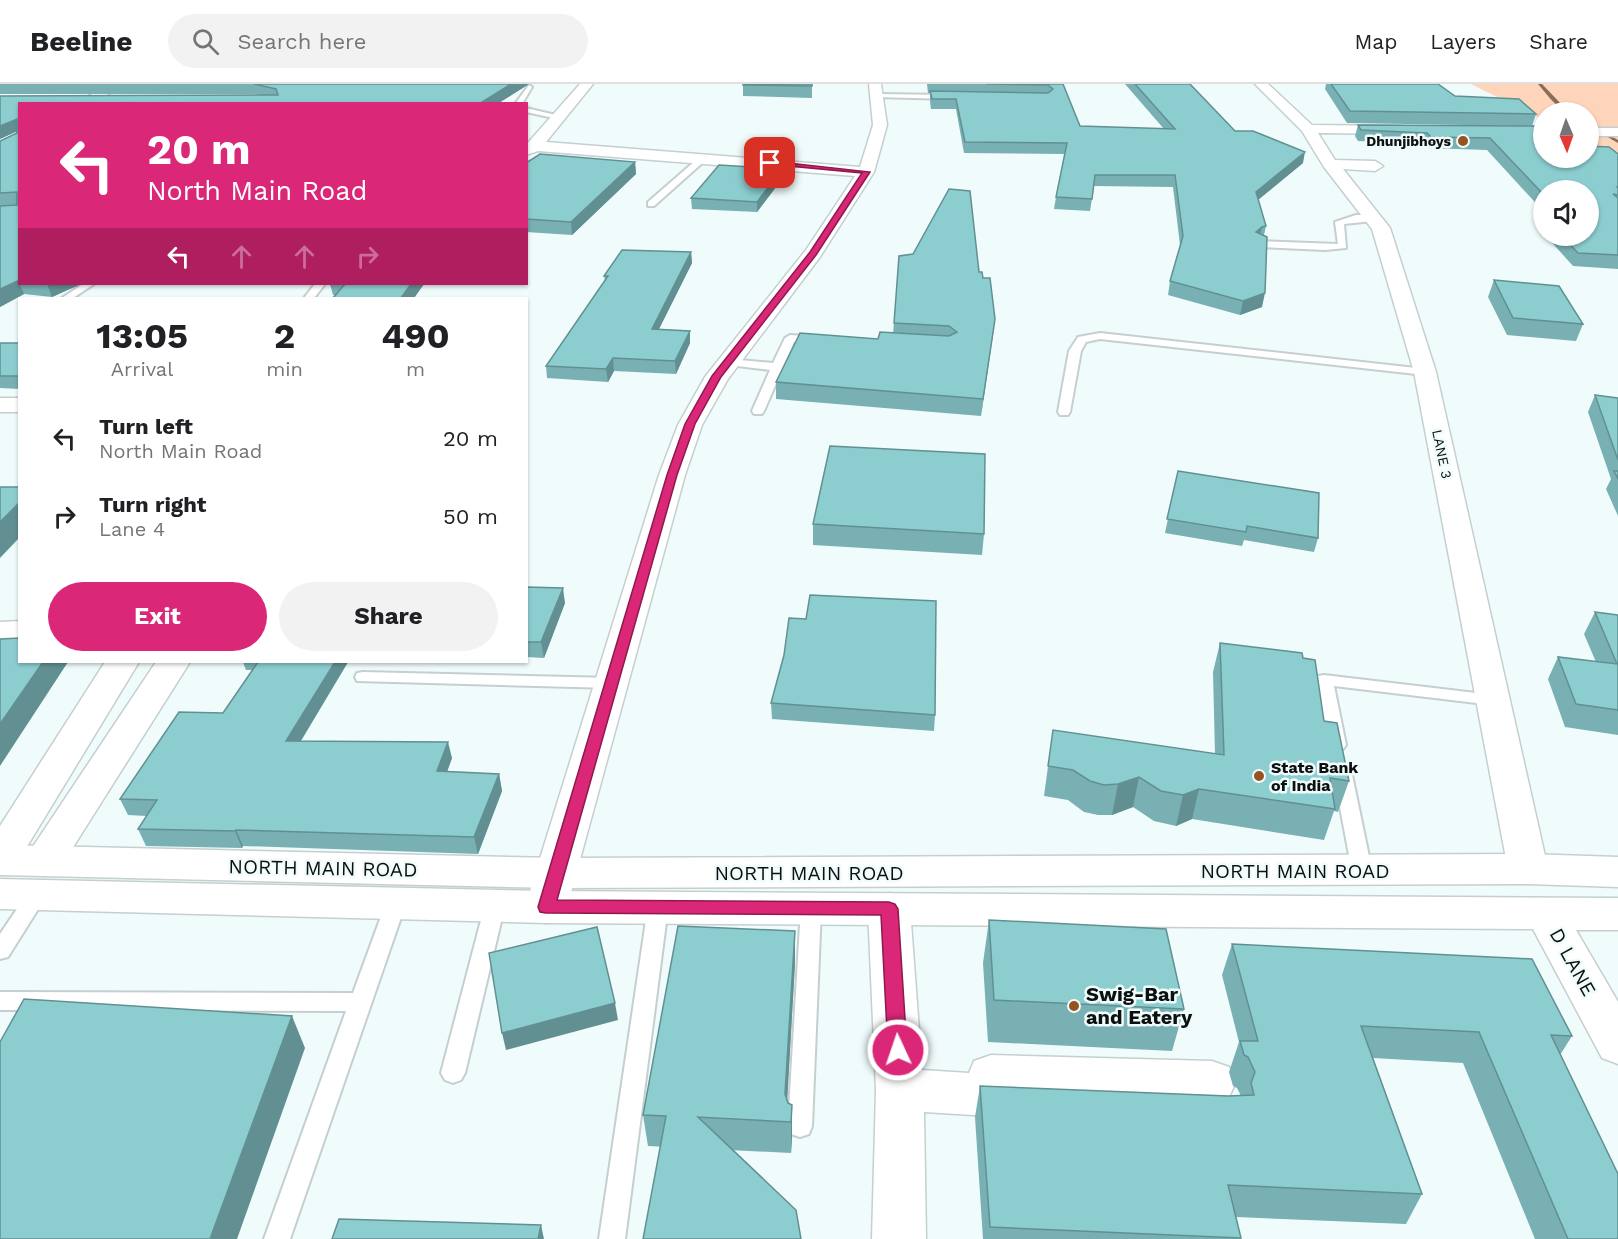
<!DOCTYPE html>
<style>
body{margin:0;font-family:"Work Sans",sans-serif;background:#f2f2f2;color:#202124;height:100vh;display:flex;flex-direction:column;font-size:22px;white-space:nowrap}
*{box-sizing:border-box;margin:0}
p{font-size:20px;color:#757577}
.icon{flex:none;width:33px;height:33px;fill:none;stroke:currentColor;stroke-width:2;stroke-linecap:round;stroke-linejoin:round}
.map{position:relative;flex:1;overflow:hidden}
.drawer{position:absolute;left:18px;top:213px;width:510px;height:366px;display:flex;flex-direction:column;background:#fff;border-radius:0px;box-shadow:0 2px 4px #0004}
.drawer>*{flex:none}
.top-card{position:absolute;left:18px;top:18px;width:510px;height:183px;border-radius:0px;box-shadow:0 2px 4px #0004;background:#db2777;color:#fff;overflow:hidden}
.needle{width:39px;rotate:178deg}
.buttons{position:absolute;left:1533px;top:18px;display:grid;gap:12px}
.buttons a{display:grid;place-items:center;width:66px;height:66px;border-radius:50%;background:#fff;box-shadow:0 2px 4px #0004;font-size:30px}
.pin{position:absolute;display:grid;place-items:center;width:51px;height:51px;color:#fff;margin:-26px;border-radius:12px;box-shadow:0 3px 9px #0006}
.me{position:absolute;width:66px;margin:-33px;rotate:357deg;stroke-linejoin:round;filter:drop-shadow(0 0 4px #0008)}
.turn{display:flex;align-items:center;gap:21px;height:126px;padding:0 30px;font-size:27px}
.turn .icon{width:78px;height:78px;stroke-width:2.5}
.turn b{display:block;font-size:42px;line-height:51px}
.lanes{display:flex;align-items:center;height:57px;padding:0 30px;background:#0003;justify-content:center;gap:30px;direction:ltr}
.lanes .off{opacity:.35}
.eta{display:flex;justify-content:space-evenly;align-items:center;height:102px;text-align:center}
.eta b{font-size:36px;font-weight:700;line-height:42px}
.button{display:flex;gap:12px;margin-top:auto;padding:12px 30px}
.button a{flex:1;height:69px;border-radius:36px;background:#db2777;color:#fff;font-size:24px;font-weight:700;line-height:69px;text-align:center}
.button a+a{background:#f2f2f2;color:#202124}
ul{padding:0;list-style:none}
li{display:flex;align-items:center;gap:18px;height:78px;padding:0 30px}
li div{flex:1}
li b{display:block;font-size:22px}
li em{font-style:normal}
header{display:flex;align-items:center;gap:36px;box-sizing:border-box;height:84px;padding:0 30px;background:#fff;border-bottom:2px solid #e0e0e0}
header strong{font-size:28px}
nav{display:flex;gap:33px;margin-inline-start:auto;font-size:21px}
.search{width:420px;height:54px;background:#f2f2f2;display:flex;align-items:center;gap:15px;box-sizing:border-box;padding:0 21px;border-radius:33px;color:#757577;font-size:22px}
.map>svg:first-child{display:block}
.green{fill:#fed4ba}
.lines{fill:none;stroke-linecap:round;stroke-linejoin:round}
.stream{fill:#8a6d59;fill-rule:evenodd}
.lane-casing{stroke:#c5cfd0;stroke-width:4}
.street-casing{stroke:#c5cfd0;stroke-width:3}
.secondary-casing{stroke:#c5cfd0;stroke-width:3}
.lane{fill:#fff;fill-rule:evenodd}
.street{fill:#fff;fill-rule:evenodd}
.secondary{fill:#fff;fill-rule:evenodd}
.wall{fill:#78b0b3}
.shaded-wall{fill:#629092}
.building{fill:#8ccdd0;stroke:#629092;stroke-width:1.5}
.route{fill:#db2777;stroke:#8e194d;stroke-width:1.5}
.poi-dot{fill:#955321;stroke:#f0fbfb;stroke-width:2}
.labels{text-anchor:middle;dominant-baseline:central;stroke-width:5;stroke-linejoin:round;paint-order:stroke}
.far-poi-label{font-size:14px;font-weight:bold;fill:#0d1010;stroke:#f0fbfb;text-anchor:end}
.far-street-label{font-size:14px;fill:#0d1010;stroke:#f0fbfb}
.poi-label{font-size:16px;font-weight:bold;fill:#0d1010;stroke:#f0fbfb;text-anchor:start}
.near-street-label{font-size:20px;fill:#0d1010;stroke:#f0fbfb}
.near-poi-label{font-size:20px;font-weight:bold;fill:#0d1010;stroke:#f0fbfb;text-anchor:start}
</style>
<header>
<strong>Beeline</strong>
<div class="search"><svg class="icon" aria-label="search" viewBox="0 0 24 24"><circle cx="10" cy="10" r="6"/><path d="M15 15l6 6"/></svg>Search here</div>
<nav><a>Map</a><a>Layers</a><a>Share</a></nav>
</header>
<div class="map">
<svg width="1618" height="1155" viewBox="0 0 1618 1155">
<rect width="100%" height="100%" fill="#f0fbfb"/>
<!-- green -->
<path class="green" d="M1471 0H1618V75L1589 59 1588 28H1544L1543 36Z"/>
<g class="lines">
<!-- stream -->
<path class="stream" d="M1538 0H1542L1563 22 1571 28C1557 26 1547 10 1538 0Z
M1588 39 1618 56V59L1588 42Z"/>
<!-- lane casing -->
<g class="lane-casing">
<path id="lane" d="M529 1 532 3 522 20H515Z
M877 10 951 11 954 13 951 15 875 13Z
M526 24 560 32 562 33 558 35 526 28Z
M702 71 709 73 654 122H648V118Z
M1356 131H1373L1377 134 1373 137 1344 140 1346 164 1325 166 1260 163 1255 160 1260 157 1338 160 1335 138Z
M83 200H94L73 214H62Z
M315 200H325L314 214H304Z
M1100 249 1425 285 1431 288 1425 291 1100 255 1086 258 1081 267 1070 328 1068 331H1060L1058 328 1069 267 1078 253Z
M790 251 819 253 824 256 819 259 794 258 764 327 762 330H754L752 327 770 286 729 281 723 278 729 275 773 279 785 254Z
M363 588 612 594 618 595 620 599 618 603 612 604 357 597 355 593 357 589Z
M1324 591 1493 611 1499 612 1502 616 1499 620 1493 621 1334 602 1346 661 1343 665H1331L1328 661 1316 596 1318 592Z
M1342 680 1349 682 1351 686 1372 787 1369 792 1362 794 1355 792 1352 787 1333 686 1335 682Z
M37 803 44 806 47 811 8 873 0 875V850L30 806Z
M396 811 403 813 406 819 290 1155H264L346 927 0 926V908L353 909 386 819 389 813Z
M495 813 502 815 505 821 465 989 461 996 453 999 445 996 441 989 485 821 488 815Z
M658 815 665 817 668 823 625 1155H599L648 823 651 817Z
M811 816 818 818 821 824 812 1042 809 1050 800 1053 791 1050 788 1042 801 824 804 818Z"/>
</g>
<!-- street casing -->
<g class="street-casing">
<path id="street" d="M109 0H125L92 20H75Z
M580 0H593L546 58 860 83 873 41 869 0H881L887 41 874 88 820 173 728 295 702 341 685 391 567 823 561 834 546 839 531 834 525 823 659 391 678 341 705 293 806 166 855 92 538 67 526 71V61Z
M1255 0H1268L1312 41 1401 42 1408 46 1401 50 1318 49 1335 76 1375 77 1383 82 1375 87 1343 85 1390 144 1436 288 1548 785 1542 795 1528 800 1514 795 1508 785 1414 288 1372 145 1324 83 1302 47Z
M1588 44H1618V52H1588Z
M0 314H20V328H0Z
M20 537V557L0 558V538Z
M105 578H139L14 784 0 788V742Z
M156 578H190L58 787 44 792 30 787 24 777 30 767Z
M889 809 904 814 910 825 922 986 969 989 974 977 991 971 1212 977 1229 983 1236 998 1229 1013 1212 1019 1048 1014 1041 1028 1024 1034 924 1028 926 1155H872L876 1006 868 825 874 814Z"/>
</g>
<!-- secondary casing -->
<g class="secondary-casing">
<path id="secondary" d="M0 761 556 774 1528 770 1618 773V803L1528 800 556 804 0 791Z
M0 795 546 807 1618 814V846H1576L1618 918V980L1602 974 1533 845 546 839 0 825Z"/>
</g>
<!-- lane -->
<use href="#lane" class="lane"/>
<!-- street -->
<use href="#street" class="street"/>
<!-- secondary -->
<use href="#secondary" class="secondary"/>
</g>
<!-- wall -->
<path class="wall" d="M0 0H529L497 20H20V200H81L52 213 24 210 0 223V57L17 49V47L0 55V12L260 11 254 10H0Z
M743 0H812V14L743 12Z
M927 0H1063L1080 42 1164 45 1125 0H1190L1235 47 1303 79 1258 116 1266 142 1264 151 1262 223 1240 231 1168 211 1170 197 1180 161 1173 103 1094 102 1090 127 1054 125 1056 113 1065 70 964 69 956 25H931L930 17V9H928Z
M1326 0H1438L1455 12 1536 30 1532 42 1347 39 1325 5Z
M1358 41 1544 42V74L1618 70V185L1573 182 1546 152H1588L1544 106V128L1487 66 1427 64 1424 60 1358 57 1355 52Z
M635 78 636 90 572 151 526 148V79Z
M782 85V95L757 128 692 125 691 114Z
M691 168 692 179 659 245 690 247V259L676 290 614 287 608 298 547 294 546 282 605 197 604 192Z
M979 188 983 194 995 235 981 332 776 315V298L893 249 894 239Z
M1494 196 1583 240 1576 257 1507 251 1488 213Z
M330 200H424L414 214H333L336 211H333Z
M0 259H20V305L0 304Z
M1595 311 1618 314V432L1606 405 1611 395 1588 328Z
M1178 387 1318 454 1314 468 1244 456 1242 462 1165 449Z
M813 440 984 450 982 471 813 461Z
M526 503 565 519 544 574 526 573Z
M1595 528 1618 531V651L1565 643 1548 595 1558 573 1596 578 1584 550Z
M1220 559 1303 574 1324 637 1349 697 1338 728 1334 727 1324 756 1192 735 1176 742 1154 737 1133 723 1112 731H1098L1084 728 1068 716 1044 712 1053 646 1215 670 1213 588Z
M243 578H348L301 657 452 674 447 688 499 690 502 707 478 770 243 762 242 764 146 762 138 745 147 732 128 731 120 715 223 629 252 586H246Z
M771 619 935 631 934 647 772 635Z
M989 836 1184 925 1172 967 988 958 983 879Z
M795 847V879L787 1016 788 1019 792 1021V1053L791 1069 648 1062 643 1031Z
M1232 860 1572 952 1560 971 1618 1155H1535L1463 979 1373 974 1422 1110 1406 1140 1236 1133 1241 1155H983L975 1033 980 1002 1228 1012H1241L1237 1004 1233 1002 1229 988 1239 958 1222 891Z"/>
<!-- shaded-wall -->
<path class="shaded-wall" d="M511 0H529L497 20H479Z
M17 35 20 46 0 55V42Z
M1305 68 1303 79 1253 120 1256 108Z
M635 78 636 90 572 151 571 138Z
M782 85V95L757 128V118Z
M1262 143 1259 155 1256 148Z
M691 168 692 179 653 257 652 245Z
M18 196 24 210 0 223V205Z
M47 200H81L52 213Z
M411 200H424L414 214H401Z
M1265 209 1262 223 1240 231 1243 217Z
M995 235 993 251 981 332 983 315Z
M690 247V259L676 290 675 277Z
M613 274 614 287 608 298 606 285Z
M20 418V453L0 474V438Z
M563 504 565 519 544 574 541 558Z
M43 578H68L0 682V640Z
M335 578H348L291 673 286 657Z
M448 658 452 674 441 704 437 687Z
M499 690 502 707 478 770 474 753Z
M1139 693 1133 723 1112 731 1118 700Z
M1199 705 1192 735 1176 742 1183 711Z
M236 746 243 762 242 764 235 747Z
M795 847V879L786 1037 785 1010Z
M615 919 618 936 506 966 502 949Z
M292 932 305 964 237 1155H210Z
M792 1021V1053L791 1069V1038Z
M541 1141 544 1155H538Z"/>
<!-- building -->
<path class="building" d="M254 0H511L479 20H20V196L0 205V122L17 121V108L0 109V57L17 49V35L0 42V12L278 11 276 5Z
M743 0H812V2L743 1Z
M986 0H1063L1080 42 1175 45 1135 0H1190L1235 47H1253L1305 68 1256 108 1266 142 1262 143 1256 148 1267 153 1265 209 1243 217 1170 197 1183 152 1175 91H1095L1092 115 1056 113 1067 59 965 58 956 15H932L930 7 1048 9 1053 5 1048 1Z
M1331 0H1438L1455 12 1519 15 1536 30 1350 27Z
M1358 41 1544 42V74H1588V62L1609 63 1618 70V103H1617L1618 104V111L1613 110 1618 114V171L1578 169 1562 152H1588V106H1544V111L1490 54 1431 53 1427 49 1361 46Z
M540 70 635 78 571 138 526 135V79Z
M719 81 782 85 757 118 691 114Z
M949 105 970 107 979 188H982L983 194H990L995 235 983 315 776 298 800 249 878 255 880 248 949 252 957 248 949 242 894 239 899 172 913 170Z
M622 166 691 168 652 245 690 247 675 277 613 274 606 285 546 282 608 192H604Z
M1494 196 1559 202 1583 240 1513 234Z
M345 200H411L401 214H333Z
M0 259H20V292H0Z
M1595 311 1618 314V376Z
M830 362 985 370 984 450 813 440Z
M1178 387 1319 409 1318 454 1247 442 1246 448 1167 435Z
M1614 387H1618V395Z
M0 403H20V418L0 438Z
M526 503 563 504 541 558H526Z
M810 511 936 517 935 631 771 619 784 571 789 534 806 535Z
M1595 528 1618 531V626L1576 620 1558 573 1617 580Z
M20 554V578H43L0 640V555Z
M1220 559 1302 569 1303 574 1315 576 1324 637 1337 639 1349 697 1330 694 1335 725 1199 705 1183 711 1161 707 1139 693 1118 700 1104 701 1090 697 1073 686 1048 682 1053 646 1224 671Z
M258 578H335L286 657 448 658 437 687 499 690 474 753 236 746 235 747 138 745 157 716 120 715 179 628 223 629Z
M989 836 1166 845 1184 925 994 916Z
M678 842 795 847 785 1010 788 1019 792 1021 791 1038 698 1033 796 1126 801 1155H643L666 1032 643 1031Z
M597 843 615 919 502 949 489 869Z
M1232 860 1532 875 1572 952 1551 951 1618 1090V1155H1568L1479 948 1361 942 1422 1110 1228 1101 1241 1154 990 1143 980 1002 1228 1012 1254 1011 1251 999 1255 988 1248 973 1244 971 1240 957H1258Z
M24 915 292 932 210 1155H0V958Z
M339 1135 541 1141 538 1155H332Z"/>
<!-- route -->
<path class="route" d="M770 77 870 88 816 171 721 293 695 340 677 391 557 816 889 818 895 820 898 825 907 966 904 972 898 974 891 972 888 966 881 831 546 829 540 828 538 823 667 391 685 340 712 292 810 168 862 89 768 80Z"/>
<!-- markers -->
<g class="poi-dot">
<circle cx="1463" cy="57" r="6"/>
<circle cx="1259" cy="692" r="6"/>
<circle cx="1074" cy="922" r="6"/>
</g>
<g class="labels">
<!-- far-poi labels -->
<g class="far-poi-label">
<text x="1451" y="57">Dhunjibhoys</text>
</g>
<!-- far-street labels -->
<g class="far-street-label">
<text transform="translate(1442 370) rotate(78)">LANE 3</text>
</g>
<!-- poi labels -->
<g class="poi-label">
<text x="1271" y="683">State Bank<tspan x="1271" dy="18">of India</tspan></text>
</g>
<!-- near-street labels -->
<g class="near-street-label">
<text transform="translate(323 784) rotate(1)">NORTH MAIN ROAD</text>
<text x="1295" y="787">NORTH MAIN ROAD</text>
<text x="809" y="789">NORTH MAIN ROAD</text>
<text transform="translate(1573 878) rotate(61)">D LANE</text>
</g>
<!-- near-poi labels -->
<g class="near-poi-label">
<text x="1086" y="910">Swig-Bar<tspan x="1086" dy="23">and Eatery</tspan></text>
</g>
</g>
</svg>
<div class="buttons">
<a><svg class="needle" viewBox="-14 -14 28 28"><path d="M0-13l5 13h-10z" fill="#e53935"/><path d="M0 13l5-13h-10z" fill="#757577"/></svg></a>
<a><svg class="icon" aria-label="sound" viewBox="0 0 24 24"><path d="M4 9h4l5-4v14l-5-4H4zM17 9q2 3 0 6"/></svg></a>
</div>
<div class="pin" style="left:770px;top:79px;background:#d93025"><svg class="icon" aria-label="arrive" viewBox="0 0 24 24"><path d="M6 21V4h12l-3 4 3 4H6"/></svg></div>
<svg class="me" style="left:898px;top:966px" viewBox="-20 -20 40 40"><circle r="17" fill="#db2777" stroke="#fff" stroke-width="3"/><path d="M0-11L8 9 0 5-8 9z" fill="#fff"/></svg>
<div class="top-card">
<div class="turn"><svg class="icon" aria-label="left" viewBox="0 0 24 24"><path d="M17 20v-9H6M10 6l-5 5 5 5"/></svg><div><b>20 m</b>North Main Road</div></div>
<div class="lanes"><svg class="icon" aria-label="left" viewBox="0 0 24 24"><path d="M17 20v-9H6M10 6l-5 5 5 5"/></svg><svg class="icon off" aria-label="ahead" viewBox="0 0 24 24"><path d="M12 20V5M6 11l6-6 6 6"/></svg><svg class="icon off" aria-label="ahead" viewBox="0 0 24 24"><path d="M12 20V5M6 11l6-6 6 6"/></svg><svg class="icon off" aria-label="right" viewBox="0 0 24 24"><path d="M7 20v-9h11M14 6l5 5-5 5"/></svg></div>
</div>
<section class="drawer">
<div class="eta">
<div><b>13:05</b><p>Arrival</p></div>
<div><b>2</b><p>min</p></div>
<div><b>490</b><p>m</p></div>
</div>
<ul>
<li><svg class="icon" aria-label="left" viewBox="0 0 24 24"><path d="M17 20v-9H6M10 6l-5 5 5 5"/></svg><div><b>Turn left</b><p>North Main Road</p></div><em>20 m</em></li>
<li><svg class="icon" aria-label="right" viewBox="0 0 24 24"><path d="M7 20v-9h11M14 6l5 5-5 5"/></svg><div><b>Turn right</b><p>Lane 4</p></div><em>50 m</em></li>
</ul>
<div class="button"><a>Exit</a><a>Share</a></div>
</section>
</div>
